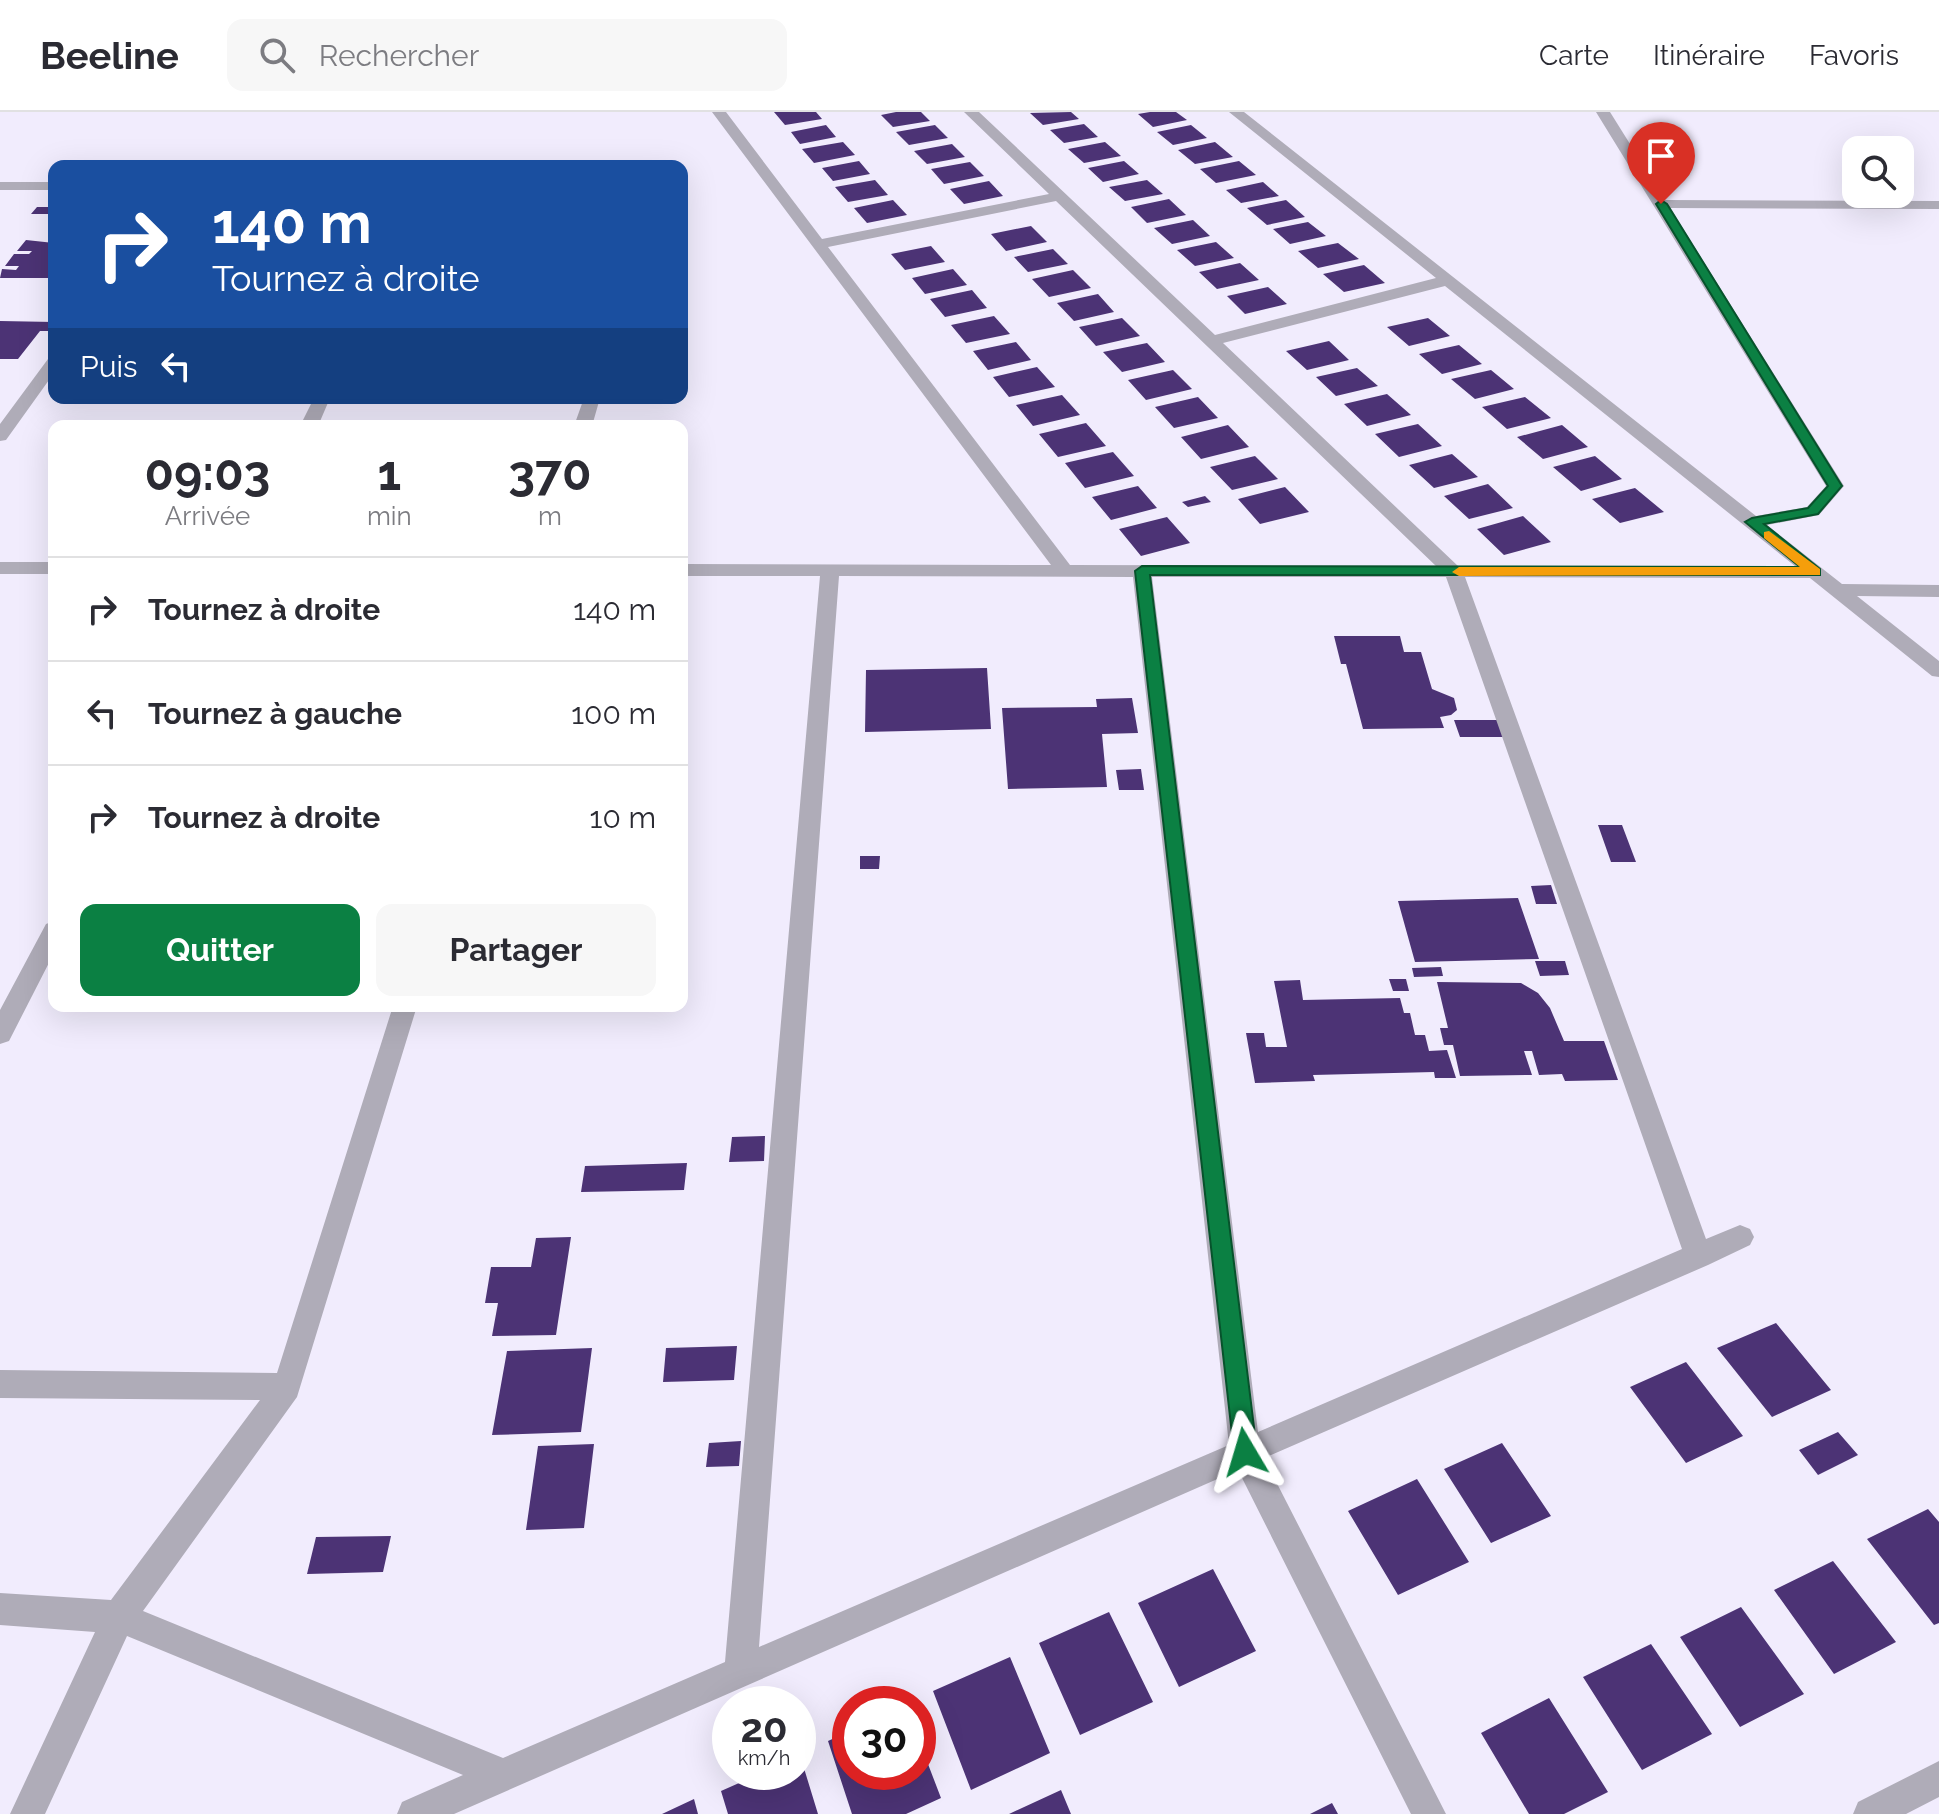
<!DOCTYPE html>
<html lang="fr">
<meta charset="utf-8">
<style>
body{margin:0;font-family:Raleway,sans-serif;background:#f7f7f7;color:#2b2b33;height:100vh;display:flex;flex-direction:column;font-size:30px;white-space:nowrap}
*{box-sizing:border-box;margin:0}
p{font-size:26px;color:#7c7c81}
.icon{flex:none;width:44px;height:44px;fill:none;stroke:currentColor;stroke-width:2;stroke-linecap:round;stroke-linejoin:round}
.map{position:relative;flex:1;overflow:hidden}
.details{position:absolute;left:48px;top:308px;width:640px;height:592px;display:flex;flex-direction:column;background:#fff;border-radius:16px;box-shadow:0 8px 32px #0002}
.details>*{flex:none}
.guide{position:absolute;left:48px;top:48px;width:640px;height:244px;border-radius:16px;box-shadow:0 8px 32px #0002;background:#1a4fa0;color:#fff;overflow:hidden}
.fabs{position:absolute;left:1842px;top:24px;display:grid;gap:16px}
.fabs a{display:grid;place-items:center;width:72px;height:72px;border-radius:16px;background:#fff;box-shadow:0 8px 32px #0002;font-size:40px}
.speed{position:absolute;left:712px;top:1574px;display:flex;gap:16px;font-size:40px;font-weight:700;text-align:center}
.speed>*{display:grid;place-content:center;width:104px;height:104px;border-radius:50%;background:#fff;box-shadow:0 8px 32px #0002;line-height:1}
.speed small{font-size:20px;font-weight:400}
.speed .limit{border:12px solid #d22;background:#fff;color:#111}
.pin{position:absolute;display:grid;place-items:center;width:68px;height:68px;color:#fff;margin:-82px -34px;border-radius:50% 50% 50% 0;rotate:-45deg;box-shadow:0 0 8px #0007}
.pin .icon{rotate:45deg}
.me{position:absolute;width:88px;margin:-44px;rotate:353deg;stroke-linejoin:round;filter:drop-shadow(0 0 6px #0008)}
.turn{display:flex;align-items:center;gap:28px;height:168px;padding:0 32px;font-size:36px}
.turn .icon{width:104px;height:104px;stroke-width:2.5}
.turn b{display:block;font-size:56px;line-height:68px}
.then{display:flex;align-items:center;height:76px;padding:0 32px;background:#0003;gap:16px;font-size:30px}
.eta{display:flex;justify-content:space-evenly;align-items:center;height:136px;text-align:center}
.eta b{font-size:48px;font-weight:700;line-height:56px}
.button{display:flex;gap:16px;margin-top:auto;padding:16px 32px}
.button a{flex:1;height:92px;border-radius:16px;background:#0b8043;color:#fff;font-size:32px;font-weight:700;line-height:92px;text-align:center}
.button a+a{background:#f7f7f7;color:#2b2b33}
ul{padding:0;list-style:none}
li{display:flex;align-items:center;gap:24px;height:104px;padding:0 32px;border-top:2px solid #e1e1e2}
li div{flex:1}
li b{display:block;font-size:30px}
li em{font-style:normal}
header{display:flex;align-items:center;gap:48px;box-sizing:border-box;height:112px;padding:0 40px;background:#fff;border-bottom:2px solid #e1e1e2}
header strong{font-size:38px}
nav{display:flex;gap:44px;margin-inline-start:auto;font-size:28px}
.search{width:560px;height:72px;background:#f7f7f7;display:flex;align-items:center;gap:20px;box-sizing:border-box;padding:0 28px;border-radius:16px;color:#7c7c81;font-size:30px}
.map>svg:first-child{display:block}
.building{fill:#4c3375}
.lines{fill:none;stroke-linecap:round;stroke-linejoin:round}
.minor{fill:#afacb8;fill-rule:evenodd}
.route{fill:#0b8043;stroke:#07532c;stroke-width:2}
.slow{fill:#f59e0b}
</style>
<header>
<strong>Beeline</strong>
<div class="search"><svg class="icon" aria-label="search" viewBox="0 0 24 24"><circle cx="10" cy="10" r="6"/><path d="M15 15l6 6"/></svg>Rechercher</div>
<nav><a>Carte</a><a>Itinéraire</a><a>Favoris</a></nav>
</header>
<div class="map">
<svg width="1939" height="1702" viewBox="0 0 1939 1702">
<rect width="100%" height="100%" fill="#f1ecfd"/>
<!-- building -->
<path class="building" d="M774 0H816L822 7 785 13Z
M896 0H921L930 9 893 15 881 3Z
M1071 0 1079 7 1043 13 1030 1Z
M1150 0H1176L1187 8 1153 15 1138 2Z
M1084 12 1098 25 1064 31 1050 18Z
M826 13 836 25 800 32 791 20Z
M935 13 948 26 909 33 896 20Z
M1191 13 1207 26 1173 33 1157 20Z
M843 30 855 43 814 51 802 37Z
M1105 30 1121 44 1084 51 1068 37Z
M1215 30 1233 45 1195 52 1178 38Z
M952 32 965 45 927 52 914 39Z
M859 49 870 62 833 69 822 56Z
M1124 49 1139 62 1103 70 1088 56Z
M1239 49 1256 63 1216 71 1200 57Z
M970 50 984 64 944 72 931 57Z
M875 68 888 83 848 90 835 75Z
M1147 68 1163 82 1125 89 1109 75Z
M989 69 1003 84 964 92 950 77Z
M1263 70 1279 84 1241 91 1226 78Z
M1169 87 1186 103 1147 111 1131 95Z
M893 88 907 103 867 111 854 96Z
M1286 88 1305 105 1267 113 1247 96Z
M37 95H54V102H31Z
M1193 108 1210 124 1172 132 1154 116Z
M1308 110 1326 124 1290 132 1273 117Z
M1031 114 1047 130 1006 139 991 122Z
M26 128 54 131V166H0L2 157 16 158 19 154H5L14 142H29L32 139H17Z
M1216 130 1234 146 1195 154 1177 138Z
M1338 131 1359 147 1318 156 1298 139Z
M931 134 945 150 905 158 891 142Z
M1053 137 1068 152 1028 160 1014 145Z
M1240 151 1259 168 1217 177 1199 160Z
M1364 153 1385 171 1344 180 1323 162Z
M953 157 967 173 925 182 912 166Z
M1073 158 1091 176 1049 185 1032 167Z
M1268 175 1287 192 1245 202 1227 184Z
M972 178 987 196 945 205 930 187Z
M1098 182 1114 200 1074 209 1057 191Z
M994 204 1010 222 966 231 951 213Z
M1122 206 1140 224 1096 234 1079 215Z
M1428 206 1450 224 1409 234 1387 215Z
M0 209 54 210V219H40L18 247H0Z
M1329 229 1349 248 1307 258 1286 239Z
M1016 230 1031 248 988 258 973 239Z
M1147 231 1165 250 1122 260 1103 240Z
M1459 233 1482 252 1442 262 1419 242Z
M1037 255 1055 275 1009 285 993 265Z
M1357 256 1378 274 1336 284 1316 265Z
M1173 258 1192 277 1146 288 1128 268Z
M1491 258 1514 277 1475 287 1451 267Z
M1387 282 1411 303 1367 314 1344 292Z
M1062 283 1080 303 1033 314 1016 293Z
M1198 285 1218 306 1174 316 1155 295Z
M1525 285 1551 306 1507 317 1482 295Z
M1086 311 1106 334 1058 345 1039 322Z
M1418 312 1442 334 1399 345 1375 322Z
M1228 313 1249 335 1201 347 1181 325Z
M1562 313 1588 335 1543 347 1517 325Z
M1113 340 1134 364 1085 376 1065 351Z
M1452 342 1478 365 1434 376 1409 353Z
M1255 344 1278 367 1232 378 1210 355Z
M1595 344 1622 367 1581 379 1553 355Z
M1488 372 1513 396 1469 407 1444 384Z
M1138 374 1157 396 1111 408 1092 385Z
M1285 375 1309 400 1260 412 1238 387Z
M1635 376 1664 400 1620 411 1592 387Z
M1205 384 1211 390 1188 395 1182 390Z
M1523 404 1551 430 1504 443 1477 417Z
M1167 405 1190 431 1141 444 1119 417Z
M1334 524H1400L1404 540H1421L1432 577 1454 586 1457 598 1451 603 1440 605 1444 616 1363 617 1346 552H1341Z
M987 556 991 617 865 620 866 558Z
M1132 586 1138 621 1102 622 1107 675 1008 677 1002 596 1097 595 1096 587Z
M1454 608H1498L1504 625H1460Z
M1141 657 1144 678H1119L1116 658Z
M1598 713H1622L1636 750H1611Z
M860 744H880L879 757H860Z
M1551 773 1557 792H1536L1531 774Z
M1518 786 1539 847 1415 850 1398 789Z
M1535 849H1565L1569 863 1540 864Z
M1441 855 1443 864 1414 865 1412 856Z
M1389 867H1406L1409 879H1393Z
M1300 868 1303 888 1400 886 1404 901H1410L1415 923H1425L1429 939 1447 938 1456 966H1435L1434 960 1313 963 1315 969 1255 971 1246 921H1264L1266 935H1287L1274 869Z
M1437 870 1521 871 1538 881 1550 896 1564 929H1604L1618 968 1565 969 1562 962 1539 963 1532 939H1524L1532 963 1460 964 1453 933H1444L1440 916H1448Z
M765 1024 764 1049 729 1050 732 1025Z
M687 1051 684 1078 581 1080 585 1054Z
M571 1125 556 1223 492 1224 498 1191H485L491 1155H531L536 1126Z
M1776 1211 1831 1278 1772 1305 1717 1236Z
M737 1234 734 1268 663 1270 666 1236Z
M592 1236 581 1320 492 1323 507 1239Z
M1686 1250 1743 1324 1686 1351 1630 1275Z
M1838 1320 1858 1343 1818 1363 1799 1338Z
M741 1329 739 1354 706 1355 709 1331Z
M1502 1331 1551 1404 1491 1431 1444 1357Z
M594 1332 584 1416 526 1418 538 1334Z
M1417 1367 1469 1450 1398 1483 1348 1399Z
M1928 1397 1939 1410V1511L1934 1513 1867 1427Z
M391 1424 383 1460 307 1462 316 1425Z
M1833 1449 1896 1530 1834 1562 1774 1478Z
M1213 1457 1256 1539 1179 1575 1138 1491Z
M1741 1495 1804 1582 1740 1615 1680 1525Z
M1109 1500 1153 1590 1080 1623 1039 1531Z
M1651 1532 1712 1622 1642 1658 1583 1565Z
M1010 1545 1050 1641 971 1678 933 1579Z
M1549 1586 1608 1680 1564 1702H1529L1481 1621Z
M850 1619V1660H918V1626L941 1686 906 1702H852L828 1629Z
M799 1640 818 1702H728L721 1679 764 1660H798Z
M1061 1678 1071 1702H1009Z
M694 1687 698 1702H662Z
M1332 1691 1338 1702H1310Z"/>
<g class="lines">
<!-- minor -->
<path class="minor" d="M712 0H726L822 127 1049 82 964 0H979L1215 223 1436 166 1229 0H1244L1756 404 1807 395 1826 374 1596 0H1610L1665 88 1939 89V97L1670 96 1844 374 1819 403 1767 413 1842 472 1939 473V485L1857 484 1939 549V565L1932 564 1810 466 1465 465 1706 1127 1740 1113 1750 1117 1754 1125 1750 1133 1708 1153 1264 1346 1446 1702H1411L1238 1358 454 1702H397L402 1690 463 1663 127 1524 45 1702H10L95 1520 0 1513V1481L111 1488 260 1288 0 1286V1258L277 1261 393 894H417L297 1285 143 1499 503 1646 725 1550 820 464H682V452L1051 453ZM1056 89 1436 454 1070 453 828 135ZM1445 174 1795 454H1458L1223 231ZM839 464 1133 465 1229 1333 759 1535ZM1152 465H1446L1682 1137 1258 1320Z
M0 70H54V78H0Z
M54 245V261L6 328 0 329V312L48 247Z
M314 286H330L318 314H300Z
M584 286H600L592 314H574Z
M0 450H54V462H0Z
M54 809V841L9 929 0 932V898L46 812Z
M1939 1649V1685L1906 1702H1853L1858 1690Z"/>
</g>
<!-- route -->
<path class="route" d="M1661 88 1667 92 1842 374 1818 402 1764 412 1820 457V463H1150L1257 1340 1253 1348 1245 1351 1237 1348 1234 1340 1135 459 1142 454 1800 455 1745 410 1752 406 1808 396 1828 374 1656 92Z"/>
<!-- slow -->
<path class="slow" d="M1769 419 1820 457V463L1459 464 1452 460 1459 455H1800L1764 426V420Z"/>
</svg>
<div class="fabs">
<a><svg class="icon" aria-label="search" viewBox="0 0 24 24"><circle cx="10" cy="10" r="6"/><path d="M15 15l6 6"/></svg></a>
</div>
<div class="speed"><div>20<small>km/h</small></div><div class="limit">30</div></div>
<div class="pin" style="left:1661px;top:92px;background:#d93025"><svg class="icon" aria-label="arrive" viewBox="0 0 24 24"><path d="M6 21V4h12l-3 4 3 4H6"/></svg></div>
<svg class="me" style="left:1245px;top:1340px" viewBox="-20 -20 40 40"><path d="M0-17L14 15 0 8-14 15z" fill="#0b8043" stroke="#fff" stroke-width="4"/></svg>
<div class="guide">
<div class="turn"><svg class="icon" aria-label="right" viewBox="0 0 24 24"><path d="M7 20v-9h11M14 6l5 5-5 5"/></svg><div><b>140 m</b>Tournez à droite</div></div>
<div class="then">Puis<svg class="icon" aria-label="left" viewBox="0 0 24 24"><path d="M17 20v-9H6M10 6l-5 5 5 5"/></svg></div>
</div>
<section class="details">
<div class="eta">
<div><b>09:03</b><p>Arrivée</p></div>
<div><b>1</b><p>min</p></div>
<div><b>370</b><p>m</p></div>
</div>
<ul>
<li><svg class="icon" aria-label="right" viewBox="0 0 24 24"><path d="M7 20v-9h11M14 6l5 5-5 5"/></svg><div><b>Tournez à droite</b></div><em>140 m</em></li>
<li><svg class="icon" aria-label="left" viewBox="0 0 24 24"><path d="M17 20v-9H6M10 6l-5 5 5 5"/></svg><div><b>Tournez à gauche</b></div><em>100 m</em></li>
<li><svg class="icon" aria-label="right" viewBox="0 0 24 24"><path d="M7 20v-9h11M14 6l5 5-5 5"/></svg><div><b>Tournez à droite</b></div><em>10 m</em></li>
</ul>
<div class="button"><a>Quitter</a><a>Partager</a></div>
</section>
</div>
